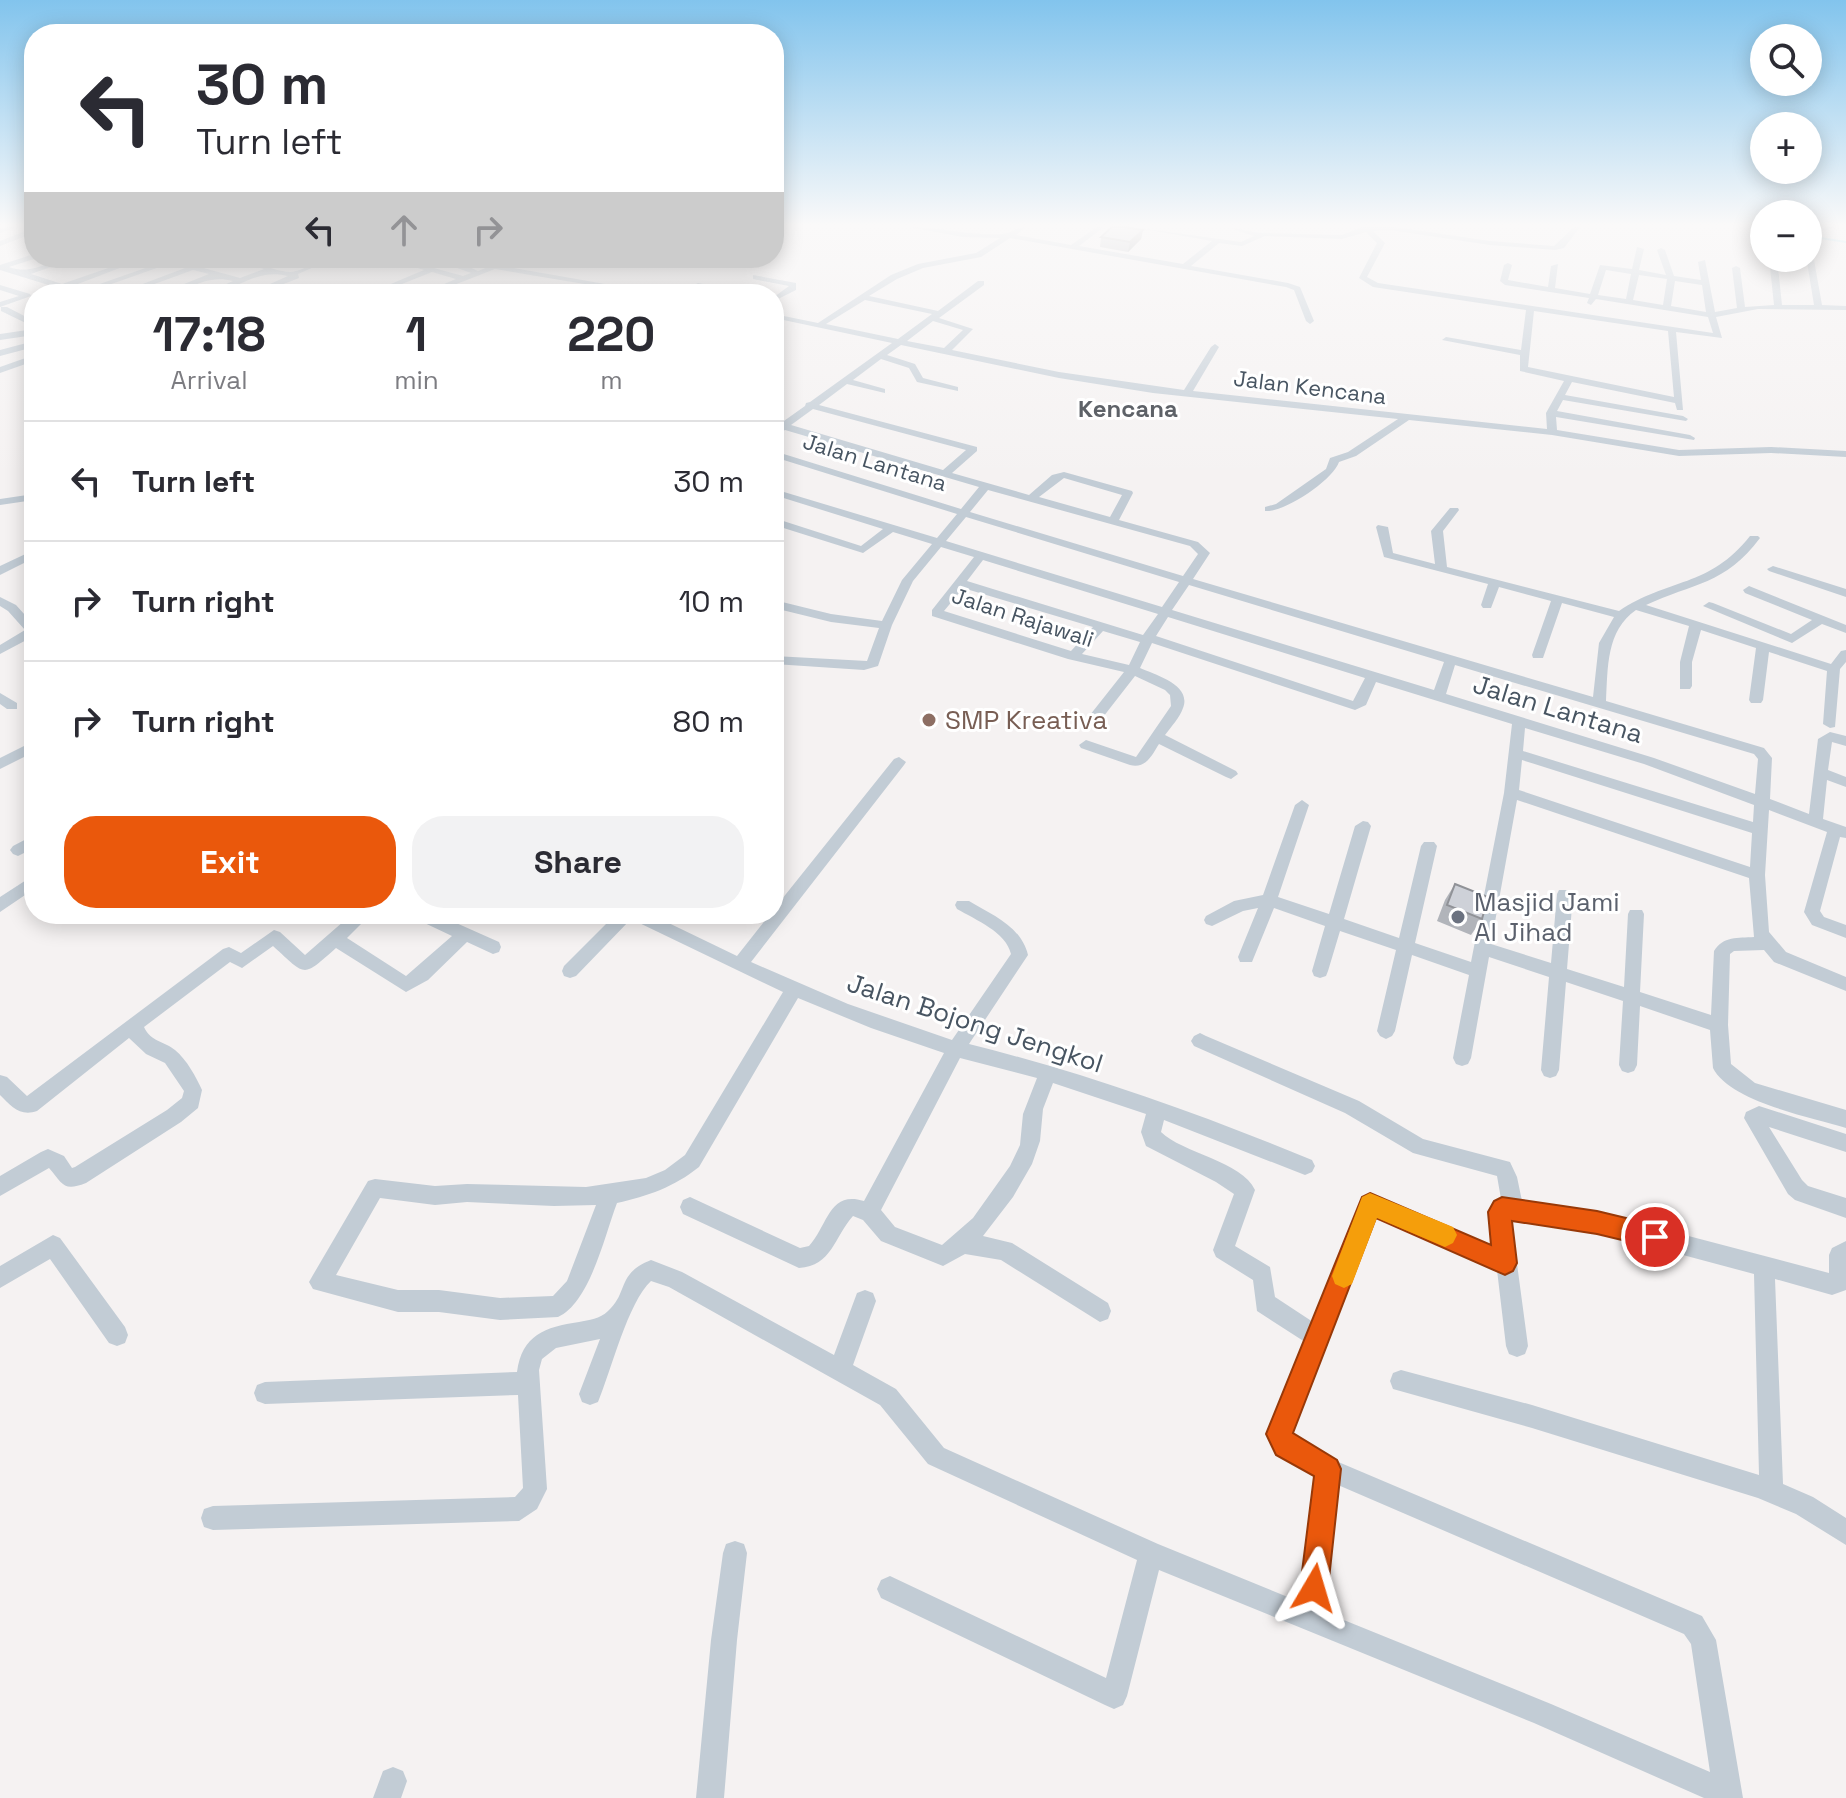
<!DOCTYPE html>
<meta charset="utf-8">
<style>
body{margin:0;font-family:"Space Grotesk",sans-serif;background:#f2f2f3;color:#2b2b33;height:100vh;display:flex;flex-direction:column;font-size:30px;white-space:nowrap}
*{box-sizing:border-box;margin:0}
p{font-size:26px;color:#7c7c81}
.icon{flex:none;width:44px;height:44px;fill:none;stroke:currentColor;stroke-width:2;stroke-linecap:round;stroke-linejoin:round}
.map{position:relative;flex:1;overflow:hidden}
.panel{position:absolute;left:24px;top:284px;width:760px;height:640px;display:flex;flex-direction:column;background:#fff;border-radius:32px;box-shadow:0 4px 20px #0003}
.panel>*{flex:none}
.top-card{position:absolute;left:24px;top:24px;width:760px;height:244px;border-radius:32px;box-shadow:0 4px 20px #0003;background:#fff;color:#2b2b33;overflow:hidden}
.buttons{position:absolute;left:1750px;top:24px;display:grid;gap:16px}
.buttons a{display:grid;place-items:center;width:72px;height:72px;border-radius:50%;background:#fff;box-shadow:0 4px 20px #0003;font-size:40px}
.pin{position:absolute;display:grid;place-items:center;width:68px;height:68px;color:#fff;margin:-34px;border:4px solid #fff;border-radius:50%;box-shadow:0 2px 8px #0007}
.me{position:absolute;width:88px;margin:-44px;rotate:7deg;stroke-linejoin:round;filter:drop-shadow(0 0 6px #0008)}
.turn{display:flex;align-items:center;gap:28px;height:168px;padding:0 40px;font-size:36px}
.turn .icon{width:104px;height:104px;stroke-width:2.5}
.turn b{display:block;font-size:56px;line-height:68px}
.lanes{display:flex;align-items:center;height:76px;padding:0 40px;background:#0003;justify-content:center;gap:40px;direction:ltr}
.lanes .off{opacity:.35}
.eta{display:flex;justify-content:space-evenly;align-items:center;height:136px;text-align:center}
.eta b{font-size:48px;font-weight:800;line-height:56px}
.primary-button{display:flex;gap:16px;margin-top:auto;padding:16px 40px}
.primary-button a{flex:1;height:92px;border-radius:32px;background:#ea580c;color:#fff;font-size:32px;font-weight:800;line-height:92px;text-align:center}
.primary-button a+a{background:#f2f2f3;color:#2b2b33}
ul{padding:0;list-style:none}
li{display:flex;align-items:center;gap:24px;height:120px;padding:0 40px;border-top:2px solid #e1e1e2}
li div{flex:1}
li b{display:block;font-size:30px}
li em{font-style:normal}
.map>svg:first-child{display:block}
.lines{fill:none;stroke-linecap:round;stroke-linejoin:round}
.stream{stroke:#89dcf4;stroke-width:2}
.minor{fill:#c2ccd5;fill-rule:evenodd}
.wall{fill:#b1b4ba}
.shaded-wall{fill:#909297}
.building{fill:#ced1d8;stroke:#909297;stroke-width:2}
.route{fill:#ea580c;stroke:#983908;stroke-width:2}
.slow{fill:#f59e0b}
.education-dot{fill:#8d6e63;stroke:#fff;stroke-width:3}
.worship-dot{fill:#6b7280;stroke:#fff;stroke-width:3}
.labels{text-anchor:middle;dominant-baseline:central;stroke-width:6;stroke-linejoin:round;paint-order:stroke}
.far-street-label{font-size:22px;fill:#485562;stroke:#fff}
.far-neighbourhood-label{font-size:24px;font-weight:bold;fill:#5e6268;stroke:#fff}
.street-label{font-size:26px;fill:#485562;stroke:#fff}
.education-label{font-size:26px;fill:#785e54;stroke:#fff;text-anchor:start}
.worship-label{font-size:26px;fill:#5b616d;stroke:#fff;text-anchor:start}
</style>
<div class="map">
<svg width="1846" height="1798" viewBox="0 0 1846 1798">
<rect width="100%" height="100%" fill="#f5f2f2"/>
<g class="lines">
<!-- stream -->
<path class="stream" d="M1808 236 1846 242"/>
<!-- minor -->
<path class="minor" d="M7 227H17L0 233V229Z
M909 227C940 227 971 236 1003 234 1012 233 1017 227 1026 227L1016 235 1071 245 1097 227H1104L1079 246 1183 264 1212 241 1132 227 1241 242 1254 236 1227 227 1260 233 1342 235 1362 227H1395L1490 241 1554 246 1574 227H1580L1564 248 1555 250 1490 245 1390 230 1373 231 1385 243 1367 277 1378 283 1713 333 1708 317 1596 299 1591 305 1587 303 1589 298 1505 285 1500 281 1504 265 1508 263 1512 265 1508 280 1548 287 1551 266 1558 264 1555 288 1590 294 1600 265 1632 269 1637 247 1644 249 1639 270 1666 275 1657 250 1661 248 1665 250 1674 276 1701 280 1698 262 1705 260 1715 312 1737 308 1732 268 1736 266 1740 268 1745 307 1774 305 1769 258H1777L1782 305H1814L1807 262 1814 260 1822 305 1846 306V310L1758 309 1716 317 1722 338 1676 332 1683 410H1677L1675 403 1572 382 1565 395 1683 416 1688 419 1686 421 1563 400 1557 411 1690 435 1695 438 1694 440 1556 417 1557 430 1679 450 1771 447 1846 451V457L1771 453 1679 456 1552 435 1409 420 1356 456 1339 462C1333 480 1284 513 1265 511V507L1276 504 1326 469 1330 458 1348 452 1398 419 1153 393 1059 378 901 345 887 355 915 364 923 378 958 387V391L917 382 909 368 881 359 853 380 885 389V393L847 384 819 405 977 447V451L952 473 1029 495 1052 475 1064 472 1132 491 1133 493 1119 520 1198 542 1210 553 1193 579 1593 697 1599 643 1614 617 1562 603 1544 655 1543 658H1533L1532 655 1551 601 1499 587 1491 608H1483L1481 605 1488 584 1384 557 1376 527 1378 525 1388 527 1393 553 1435 564 1431 531 1450 508H1458L1459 510 1443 531 1447 567 1619 611C1668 578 1709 588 1750 536H1758L1760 538C1725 585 1693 583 1646 605L1831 664 1841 651 1846 650V662L1840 669 1835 727 1830 728 1823 724 1827 671 1769 652 1763 700 1761 703H1751L1749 700 1756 648 1701 630 1692 662V686L1690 689H1680V662L1689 626 1636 610C1606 631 1608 667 1606 701L1764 748 1772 758 1770 799 1809 814 1818 739 1830 732 1846 736V746L1832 742 1828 770 1846 777V787L1827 780 1823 819 1846 827V838L1840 837 1820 911 1824 917 1846 925V938L1812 925 1804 912 1827 832 1769 810 1765 875 1769 932 1786 952 1846 977V991L1774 962 1764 950 1734 951 1730 954 1728 1025 1731 1064 1755 1083 1846 1110V1128C1811 1117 1730 1102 1713 1068L1710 1030 1640 1006 1637 1065 1634 1071 1628 1073 1622 1071 1619 1065 1623 1001 1566 982 1559 1070 1556 1076 1550 1078 1544 1076 1541 1070 1549 977 1489 957 1471 1058 1468 1064 1462 1066 1456 1064 1453 1058 1469 975 1412 955 1395 1031 1392 1036 1386 1039 1380 1036 1377 1031 1396 950 1340 931 1328 971 1326 976 1320 978 1314 976 1312 971 1325 926 1274 908 1254 957 1252 962H1240L1238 957 1258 908 1243 911 1212 926 1206 924 1204 920 1206 916 1234 901 1263 895 1295 805 1302 800 1309 805 1278 897 1329 914 1355 826 1363 821 1368 822 1371 826 1344 919 1399 938 1421 846 1424 842H1434L1437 846 1415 943 1471 962 1504 793 1512 724 1376 682 1366 705 1355 710 1152 643 1140 668C1156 675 1192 685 1183 708 1180 717 1171 727 1165 735L1236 771 1238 774 1231 779 1226 777 1159 744C1152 755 1146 769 1130 765L1081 748 1079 745 1086 740 1136 757 1171 706 1170 695 1165 690 1135 676 1100 721H1090V715L1124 672 1068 659 932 616V610L974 557 941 547 913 581 892 625 878 666 864 670 774 664V656L867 661 879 628 831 622 774 608V600L831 614 882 621 902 580 932 544 893 532 863 553 774 525V518L861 546 883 529 774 495V489L937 538 957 514 774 457V451L961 509 979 487 785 430 774 436V428L805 406 806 403 810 402 892 343 774 318V314L818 323 891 275 918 264 976 253 1000 238 963 237ZM1366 232 1377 243 1359 278 1373 287 1526 310 1521 350 1446 337 1442 340 1520 355V371L1564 381 1546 413 1547 429 1193 391 1219 347 1215 344 1211 347 1184 390 1059 372 952 350 973 329 939 318 984 285V281H978L938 311 869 296 897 279 923 268 981 257 1010 238 1286 287 1294 290 1306 321 1310 324 1314 321 1300 287 1288 283 1191 266 1219 243 1242 246 1265 236 1342 239ZM1606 270 1631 274 1626 299 1598 295ZM1639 275 1667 279 1663 305 1633 300ZM1675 281 1702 285 1706 312 1671 306ZM865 300 932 314 898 339 826 324ZM1534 311 1668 331 1674 397 1528 367ZM933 321 963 330 944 348 907 341ZM813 409 966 450 943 470 791 425ZM1064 478 1122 495 1110 517 1039 497ZM988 490 1190 546 1198 554 1183 576 970 512ZM966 517 1179 582 1162 607 946 541ZM983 560 1158 614 1143 635 967 581ZM1189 585 1444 662 1434 690 1172 610ZM963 588 1093 627 1071 651 944 611ZM1168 617 1365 678 1353 701 1156 636ZM1103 631 1140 642 1129 665 1082 654ZM1455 665 1754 754 1758 759 1755 794 1654 758 1446 694ZM1525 728 1644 764 1754 805 1753 822 1523 751ZM1522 760 1752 833 1750 867 1519 790ZM1517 800 1749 878 1754 937C1738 938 1723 936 1714 951L1711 1015 1640 992 1644 914 1642 910H1630L1628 914 1624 987 1567 969 1573 894 1571 890H1559L1557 894 1551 963 1491 944Z
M1825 227H1836L1808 235V231Z
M28 230H34V233L0 246V241Z
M31 255 37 258 9 267C35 276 49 258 76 258L31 274 62 284 114 266 98 258H108L125 266 70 287 75 290 71 292 0 270V265Z
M227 258C247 258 278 273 291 272 307 270 318 258 335 258L298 274 299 278 258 294H247L288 276C254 267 236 294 203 294L233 281C203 273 188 294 159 294L209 274 193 270 127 294H116L185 268 171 263 83 294 74 293 171 259 240 278 264 269Z
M386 258H398L463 276 471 273 457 268 449 258H457L463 264 478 271 510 258H521L503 266 662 294H644L495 269 431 294H420L456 279 432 272 397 286 414 294H403L386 286 424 270Z
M753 275 796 283V290L774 301V297L789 286 753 279Z
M698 283 749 292 753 294C737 294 713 286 700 288 691 288 684 294 674 294Z
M0 285 30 294 31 296 0 307V302L19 296 0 290Z
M1 307H7L34 321V327L1 311Z
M34 329V335L0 340V334Z
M34 341V347L0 356V350Z
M34 355V361L0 373V367Z
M34 494V500L0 505V499Z
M34 550V558L0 575V566Z
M1773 566 1846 589V597L1769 571 1767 569Z
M1749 586 1846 625V633L1822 624 1792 643 1703 606 1709 602 1713 603 1791 634 1812 620 1745 593 1743 590Z
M0 597 16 605 34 625V636L0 654V645L25 630 8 611 0 606Z
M0 693 17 703V709H7L0 704Z
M34 741V752L0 769V758Z
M899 757 906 762 904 765 751 962 848 1004 952 1040 1011 954C1006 932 976 920 957 909L955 905 957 901H969C992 915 1021 926 1028 955L969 1044C1086 1073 1200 1114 1312 1160L1315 1166 1312 1172 1305 1175 1164 1120 1161 1132C1182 1153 1242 1161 1255 1190L1235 1246 1270 1267 1275 1297 1313 1322 1363 1197 1370 1194 1494 1248 1490 1212 1495 1201 1501 1199 1497 1176 1413 1153 1345 1113 1194 1046 1191 1041 1194 1036 1200 1033 1206 1036 1359 1101 1423 1139 1510 1162 1517 1177 1522 1201 1597 1212 1829 1273V1255L1832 1248 1846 1241V1290L1832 1295 1775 1279 1783 1484 1813 1497 1846 1518V1545L1796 1514 1758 1498 1532 1428 1393 1389 1390 1381 1393 1373 1401 1370 1532 1405 1759 1475 1754 1274 1597 1232 1511 1219 1528 1346 1525 1354 1517 1357 1509 1354 1506 1346 1497 1270 1375 1216 1292 1434 1336 1461 1702 1616 1716 1640 1743 1798H1704L1534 1723 1159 1570 1127 1696 1123 1705 1114 1709 1105 1705 881 1598 877 1589 881 1580 890 1576 1106 1678 1137 1560 928 1464 880 1405 669 1287 651 1281C628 1302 611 1371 598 1402L590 1405 582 1402 579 1394 600 1339 556 1348 542 1359 539 1370 547 1489 537 1509 519 1521 213 1530 204 1527 201 1518 204 1509 213 1506 515 1497 523 1488 518 1395 265 1404 257 1401 254 1393 257 1385 265 1382 517 1372C522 1335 545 1327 579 1322 589 1320 600 1319 608 1311 629 1292 616 1274 651 1260L682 1272 834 1355 857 1293 865 1290 873 1293 876 1301 853 1365 896 1389 944 1448 1158 1544 1300 1602 1316 1475 1277 1453 1268 1434 1305 1342 1257 1311 1253 1280 1216 1257 1213 1250 1234 1194 1216 1182 1146 1146 1141 1132 1146 1114 1053 1083 1043 1109 1040 1141 1032 1164 1013 1197 983 1236 1012 1243 1108 1303 1111 1311 1108 1319 1100 1322 1001 1260 965 1254 943 1266 881 1241 863 1220 853 1216C834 1237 832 1266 799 1268L683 1214 680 1207 683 1200 690 1197 800 1248 809 1246C828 1225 829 1190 864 1201L944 1053 871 1028 798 998 699 1167C674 1187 648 1196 617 1203 605 1234 590 1303 558 1317L500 1320 439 1312H398L313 1289 309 1282 313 1275 368 1181 375 1179 435 1186 467 1184 586 1187 646 1178 665 1170 685 1155 783 992 631 919 576 976 570 978 564 976 562 971 564 966 616 914H650L737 956 770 914H774V909L894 759ZM960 1058 1037 1078 1023 1114 1020 1145 1010 1166 973 1218 942 1245 895 1227 881 1210ZM380 1198 435 1205 467 1202 554 1206 596 1205 567 1281 553 1296 500 1298 439 1290H398L336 1275ZM1338 1485 1684 1634 1691 1644 1710 1772 1551 1704 1324 1612Z
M34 835V848L18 856 13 854 10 850 13 846Z
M34 875V889L0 912V897Z
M352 914H371L347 938 406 976 452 936 414 918 412 914H436L499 942 501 947 499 952 493 954 467 942 428 980 406 992 336 948C302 978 307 977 273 946L242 968 230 962 144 1027C151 1042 164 1041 175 1050 187 1060 196 1077 202 1090L198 1108 181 1122 86 1183C63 1192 63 1184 49 1168L0 1196V1176L41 1152 48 1149 64 1156 72 1168 75 1167 167 1110 182 1098 184 1091 165 1063 146 1054 129 1038 37 1111C20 1117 11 1106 0 1095V1075L7 1077 27 1096 223 949 229 947 241 953 274 930 280 932 305 955Z
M1759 1106 1846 1134V1152L1769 1127 1802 1180 1808 1186 1846 1198V1218L1795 1200 1788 1194 1744 1118 1746 1112Z
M53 1235 60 1238 125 1327 128 1335 125 1343 117 1346 109 1343 50 1259 0 1288V1266Z
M735 1541 744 1544 747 1553 737 1640 724 1798H696L711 1640 723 1553 726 1544Z
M393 1767 403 1771 407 1781 401 1798H373L383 1771Z"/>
</g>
<!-- wall -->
<path class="wall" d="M1143 230 1141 239 1128 252 1100 247 1101 237Z
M1455 884 1482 919 1471 935 1437 921 1445 900Z"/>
<!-- shaded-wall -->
<path class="shaded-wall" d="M1143 230 1141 239 1128 252 1130 242Z"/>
<!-- building -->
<path class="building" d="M1112 227H1123L1143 230 1130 242 1101 237Z
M1455 884 1488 897 1482 919 1447 905Z"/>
<!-- sky -->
<linearGradient id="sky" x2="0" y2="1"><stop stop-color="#82c4ed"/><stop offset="0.47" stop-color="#faf9f9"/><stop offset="1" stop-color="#faf9f9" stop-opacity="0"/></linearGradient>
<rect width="1846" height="478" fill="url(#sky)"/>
<!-- route -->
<path class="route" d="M1370 1193 1491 1245 1488 1212 1494 1201 1502 1197 1597 1211 1655 1225 1663 1229 1667 1237 1663 1245 1655 1248 1597 1234 1512 1221 1517 1263 1513 1271 1505 1275 1376 1218 1293 1433 1337 1460 1341 1469 1328 1588 1324 1598 1314 1603 1304 1598 1300 1588 1314 1476 1276 1455 1266 1434 1362 1197Z"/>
<!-- slow -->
<path class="slow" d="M1370 1193 1453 1227 1457 1235 1453 1243 1445 1247 1377 1218 1352 1284 1344 1288 1335 1284 1332 1276 1362 1197Z"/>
<!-- markers -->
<circle class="education-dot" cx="929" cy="720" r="8"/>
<circle class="worship-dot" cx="1458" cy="917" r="8"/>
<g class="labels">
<!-- far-street labels -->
<g class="far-street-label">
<text transform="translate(1310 387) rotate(7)">Jalan Kencana</text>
<text transform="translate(875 462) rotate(17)">Jalan Lantana</text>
<text transform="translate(1023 617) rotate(18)">Jalan Rajawali</text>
</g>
<!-- far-neighbourhood labels -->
<g class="far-neighbourhood-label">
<text x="1128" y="408">Kencana</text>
</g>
<!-- street labels -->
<g class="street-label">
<text transform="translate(1558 709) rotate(17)">Jalan Lantana</text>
<text transform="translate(975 1023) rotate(18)">Jalan Bojong Jengkol</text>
</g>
<!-- education labels -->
<g class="education-label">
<text x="945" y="720">SMP Kreativa</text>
</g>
<!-- worship labels -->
<g class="worship-label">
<text x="1474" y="902">Masjid Jami<tspan x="1474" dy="30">Al Jihad</tspan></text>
</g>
</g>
</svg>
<div class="buttons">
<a><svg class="icon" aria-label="search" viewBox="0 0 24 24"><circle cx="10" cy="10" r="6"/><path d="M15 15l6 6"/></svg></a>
<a>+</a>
<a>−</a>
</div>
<div class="pin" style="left:1655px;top:1237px;background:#d93025"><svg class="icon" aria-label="arrive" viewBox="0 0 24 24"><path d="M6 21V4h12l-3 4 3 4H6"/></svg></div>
<svg class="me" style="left:1314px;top:1588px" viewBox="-20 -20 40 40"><path d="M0-17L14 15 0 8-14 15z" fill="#ea580c" stroke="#fff" stroke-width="4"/></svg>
<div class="top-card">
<div class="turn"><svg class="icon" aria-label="left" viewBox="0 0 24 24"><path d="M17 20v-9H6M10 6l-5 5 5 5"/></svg><div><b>30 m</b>Turn left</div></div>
<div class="lanes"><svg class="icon" aria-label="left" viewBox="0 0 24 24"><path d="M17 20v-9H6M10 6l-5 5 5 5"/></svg><svg class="icon off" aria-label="ahead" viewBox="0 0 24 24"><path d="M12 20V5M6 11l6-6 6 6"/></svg><svg class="icon off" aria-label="right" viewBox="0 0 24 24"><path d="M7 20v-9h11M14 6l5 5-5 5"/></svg></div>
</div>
<section class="panel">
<div class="eta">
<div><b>17:18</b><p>Arrival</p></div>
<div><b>1</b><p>min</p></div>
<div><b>220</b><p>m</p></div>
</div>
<ul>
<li><svg class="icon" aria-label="left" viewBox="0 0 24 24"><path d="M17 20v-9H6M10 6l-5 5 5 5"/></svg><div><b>Turn left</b></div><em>30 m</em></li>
<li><svg class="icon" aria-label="right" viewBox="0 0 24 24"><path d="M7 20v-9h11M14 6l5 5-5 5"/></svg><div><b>Turn right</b></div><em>10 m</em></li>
<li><svg class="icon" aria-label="right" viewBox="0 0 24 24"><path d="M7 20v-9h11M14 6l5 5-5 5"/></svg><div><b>Turn right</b></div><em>80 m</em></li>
</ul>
<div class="primary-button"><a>Exit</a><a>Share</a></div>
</section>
</div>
